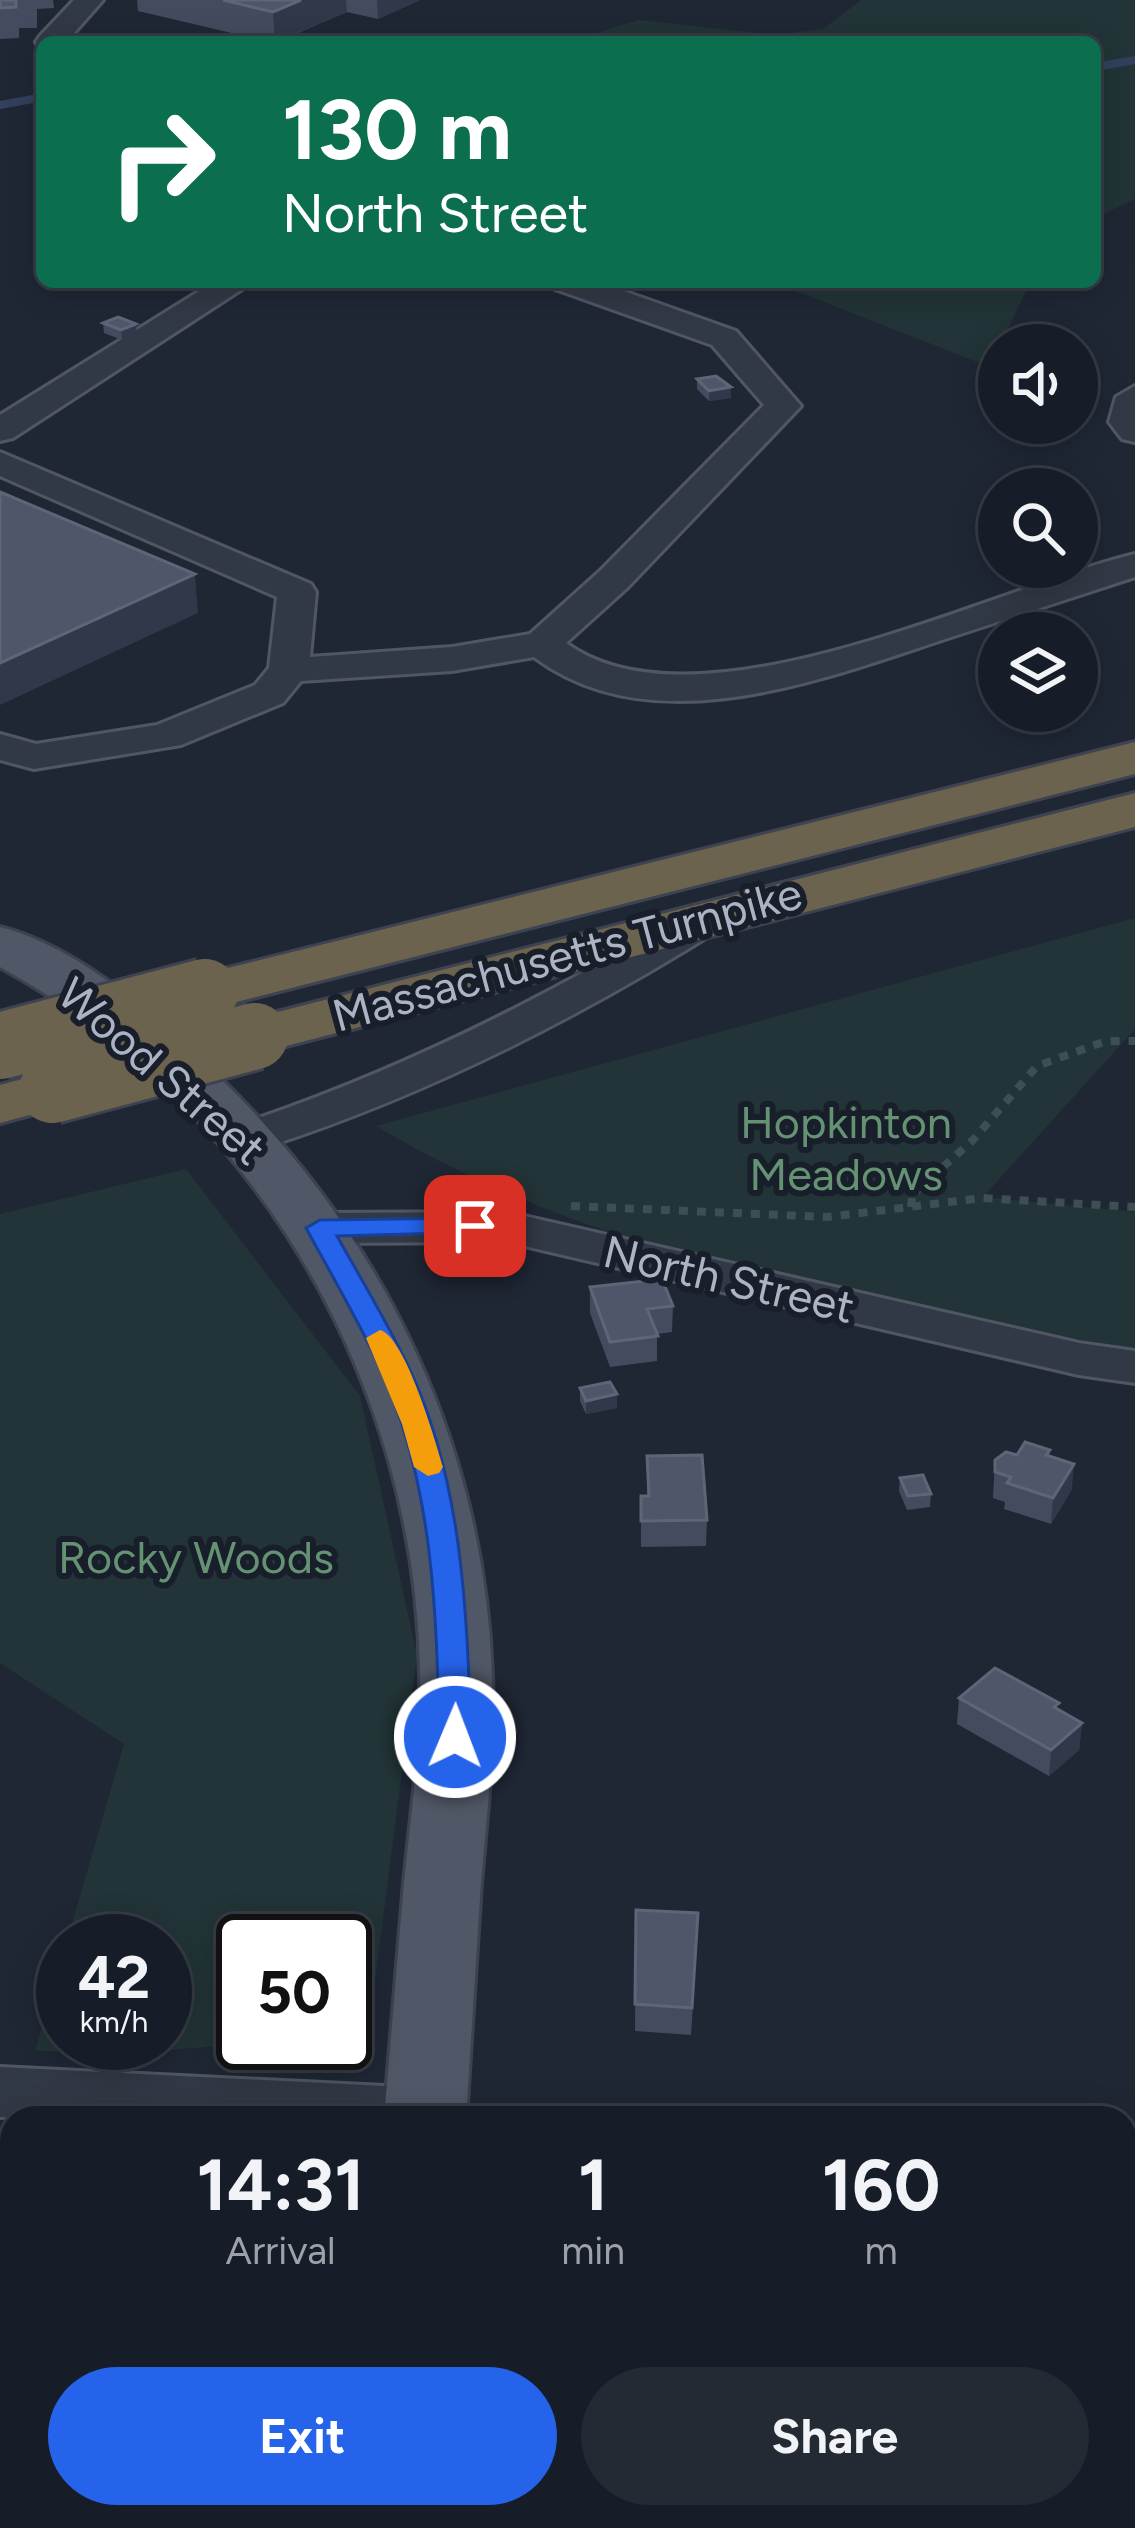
<!DOCTYPE html>
<style>
body{margin:0;font-family:Figtree,sans-serif;background:#242a34;color:#f1f3f6;height:100vh;display:flex;flex-direction:column;font-size:45px;white-space:nowrap}
*{box-sizing:border-box;margin:0}
p{font-size:39px;color:#9ea2a8}
.icon{flex:none;width:66px;height:66px;fill:none;stroke:currentColor;stroke-width:2;stroke-linecap:round;stroke-linejoin:round}
.map{position:relative;flex:1;overflow:hidden}
.side{position:absolute;left:0px;top:2106px;width:1137px;height:423px;display:flex;flex-direction:column;background:#171d28;border-radius:36px 36px 0 0;box-shadow:0 6px 30px #0003,0 0 0 3px #363b45}
.side>*{flex:none}
.banner{position:absolute;left:36px;top:36px;width:1065px;height:252px;border-radius:18px;box-shadow:0 6px 30px #0003,0 0 0 3px #363b45;background:#0b6e4f;color:#fff;overflow:hidden}
.tools{position:absolute;left:978px;top:324px;display:grid;gap:24px}
.tools a{display:grid;place-items:center;width:120px;height:120px;border-radius:50%;background:#171d28;box-shadow:0 6px 30px #0003,0 0 0 3px #363b45;font-size:60px}
.speed{position:absolute;left:36px;top:1914px;display:flex;gap:24px;font-size:60px;font-weight:700;text-align:center}
.speed>*{display:grid;place-content:center;width:156px;height:156px;border-radius:50%;background:#171d28;box-shadow:0 6px 30px #0003,0 0 0 3px #363b45;line-height:1}
.speed small{font-size:30px;font-weight:400}
.speed .limit{border:6px solid #111;border-radius:18px;background:#fff;color:#111}
.pin{position:absolute;display:grid;place-items:center;width:102px;height:102px;color:#fff;margin:-51px;border-radius:24px;box-shadow:0 6px 18px #0006}
.me{position:absolute;width:132px;margin:-66px;rotate:1deg;stroke-linejoin:round;filter:drop-shadow(0 0 9px #0008)}
.turn{display:flex;align-items:center;gap:42px;height:252px;padding:0 48px;font-size:54px}
.turn .icon{width:156px;height:156px;stroke-width:2.5}
.turn b{display:block;font-size:84px;line-height:102px}
.eta{display:flex;justify-content:space-evenly;align-items:center;height:204px;text-align:center}
.eta b{font-size:72px;font-weight:700;line-height:84px}
.action{display:flex;gap:24px;margin-top:auto;padding:24px 48px}
.action a{flex:1;height:138px;border-radius:72px;background:#2563eb;color:#fff;font-size:48px;font-weight:700;line-height:138px;text-align:center}
.action a+a{background:#242a34;color:#f1f3f6}
.map>svg:first-child{display:block}
.green{fill:#223437}
.lines{fill:none;stroke-linecap:round;stroke-linejoin:round}
.stream{stroke:#32405d;stroke-width:8}
.minor-casing{stroke:#505664;stroke-width:6}
.major-casing{stroke:#3c424f;stroke-width:6}
.highway-casing{stroke:#3d4350;stroke-width:6}
.path{stroke:#3e4f54;stroke-width:8;stroke-dasharray:9 9;stroke-linecap:butt}
.minor{fill:#323946;fill-rule:evenodd}
.major{fill:#505766;fill-rule:evenodd}
.highway{fill:#6c634f;fill-rule:evenodd}
.highway-bridge-casing{stroke:#3d4350;stroke-width:72;stroke-linecap:butt}
.highway-bridge{stroke:#6c634f;stroke-width:66}
.wall{fill:#434c5e}
.shaded-wall{fill:#303849}
.building{fill:#4e5769;stroke:#5d6577;stroke-width:3}
.route{fill:#2563eb;stroke:#184099;stroke-width:3}
.slow{fill:#f59e0b}
.labels{text-anchor:middle;dominant-baseline:central;stroke-width:12;stroke-linejoin:round;paint-order:stroke}
.street-label{font-size:45px;fill:#acb3c3;stroke:#181e2a}
.park-label{font-size:45px;fill:#649273;stroke:#181e2a}
</style>
<div class="map">
<svg width="1135" height="2528" viewBox="0 0 1135 2528">
<rect width="100%" height="100%" fill="#1f2735"/>
<!-- green -->
<path class="green" d="M861 0H1135V199L1095 218V42H568L639 20 775 35 823 29Z
M773 282H1030L990 367Z
M1135 918V1029L983 1197 1135 1212V1350C871 1299 611 1266 376 1126Z
M186 1169 360 1396 417 1655 375 1981 362 2008 345 2021V1941H243V2043H255L146 2052 35 2051 63 1956V2043H165V1941H67L124 1744 0 1663V1214Z
M88 2517H307L306 2528H86Z"/>
<g class="lines">
<!-- stream -->
<path class="stream" d="M1095 67 1135 60
M0 105 38 98"/>
<!-- minor casing -->
<g class="minor-casing">
<path id="minor" d="M74 0H103L66 42H42L40 48 36 42 40 36Z
M214 282H253L13 438 0 441V415Z
M551 282H598L736 331 801 406 628 587 566 643C697 739 991 589 1135 554V577C1071 598 1006 619 942 640 818 681 652 745 534 657L452 671 301 681 283 703 181 745 34 769 0 760V734L36 744 157 725 255 685 269 668 277 597 0 476V452L311 584 316 592 310 657 452 647 530 634 600 571 764 405 712 345 555 289Z
M1135 386V442L1122 439 1109 422 1116 397Z
M709 904 725 908 731 917 725 926C579 1018 429 1094 266 1147L249 1152 232 1147 225 1137 232 1127C396 1073 547 998 693 908Z
M507 1212 1079 1343 1135 1351V1383L1079 1375 507 1242 319 1243 301 1239 294 1228 301 1217 319 1213Z
M0 2067 425 2088 449 2096 458 2114 456 2118 0 2117Z
M0 2138 12 2139V2191L0 2190Z"/>
</g>
<!-- major casing -->
<g class="major-casing">
<path id="major" d="M0 927C83 948 162 1022 222 1080 385 1239 484 1446 492 1675 495 1744 487 1814 481 1883 476 1961 471 2040 466 2118H384C391 2040 397 1961 404 1883 411 1814 421 1744 420 1674 416 1384 258 1108 0 967Z
M341 2517H433L432 2528H340Z"/>
</g>
<!-- highway casing -->
<g class="highway-casing">
<path id="highway" d="M1135 742V774L205 1010 184 1005 175 992 184 979Z
M1135 793V827L255 1054 234 1049 225 1036 234 1023Z
M52 1071 74 1077 83 1090 74 1103 0 1123V1085Z"/>
</g>
<!-- path -->
<path class="path" d="M571 1206 828 1217 982 1198 1135 1207
M911 1207 912 1195 973 1140 1037 1066 1106 1041H1135"/>
<!-- minor -->
<use href="#minor" class="minor"/>
<!-- major -->
<use href="#major" class="major"/>
<!-- highway -->
<use href="#highway" class="highway"/>
<!-- highway-bridge casing -->
<g class="highway-bridge-casing">
<path id="highway-bridge" d="M0 1046 205 992
M52 1090 255 1036"/>
</g>
<!-- highway-bridge -->
<use href="#highway-bridge" class="highway-bridge"/>
</g>
<!-- wall -->
<path class="wall" d="M0 0H53L54 8 37 9V28H19V38L0 39Z
M137 0H420L378 19 347 12 277 42H270L138 11Z
M103 323 137 334 122 340 104 333Z
M697 379 731 398 709 401 697 389Z
M590 1287 673 1306 672 1332 657 1334V1361L610 1367 590 1313Z
M580 1388 617 1394V1408L586 1414 580 1401Z
M1050 1450 1049 1456 1072 1489 1051 1524 1004 1509 1005 1502 993 1498 995 1460Z
M647 1456 707 1520 706 1546 641 1547V1496H647Z
M900 1478 931 1494 930 1507 907 1510 899 1491Z
M959 1698 1058 1710 1082 1723 1079 1750 1049 1776 957 1724Z
M636 1910 697 1941 691 2035 635 2031Z"/>
<!-- shaded-wall -->
<path class="shaded-wall" d="M301 0H346L347 12 275 42 273 12Z
M377 0H420L378 19Z
M136 324 137 334 122 340 121 330Z
M731 387V398L709 401V391Z
M195 574 198 613 0 705V663Z
M617 1394V1408L586 1414V1401Z
M1074 1464 1072 1489 1051 1524 1053 1498Z
M1082 1723 1079 1750 1049 1776 1051 1750Z"/>
<!-- building -->
<path class="building" d="M0 0H16V7L0 8Z
M223 0H301L273 12Z
M118 317 136 324 121 330 103 323Z
M716 376 731 387 709 391 697 379Z
M0 492 195 574 0 663Z
M662 1279 673 1306 647 1309 658 1336 610 1342 590 1287Z
M610 1382 617 1394 586 1401 580 1388Z
M1025 1442 1050 1450 1046 1455 1074 1464 1053 1498 1007 1483 1011 1477 995 1472V1460L1006 1452 1017 1455Z
M702 1455 707 1520 641 1521V1496H649L647 1456Z
M923 1475 931 1494 908 1496 900 1478Z
M995 1668 1059 1703 1054 1707 1082 1723 1051 1750 959 1698Z
M636 1910 698 1913 692 2008 635 2004Z"/>
<!-- route -->
<path class="route" d="M475 1218 485 1220 489 1226 485 1232 337 1236C361 1279 387 1322 408 1366 463 1481 467 1613 471 1737L466 1745H444L439 1737C437 1613 433 1482 380 1367 358 1320 331 1274 306 1228L320 1220Z"/>
<!-- slow -->
<path class="slow" d="M380 1330C405 1336 435 1440 443 1467L439 1473 428 1476 414 1467 402 1424 366 1338Z"/>
<g class="labels">
<!-- street labels -->
<g class="street-label">
<text transform="translate(567 954) rotate(-15)">Massachusetts Turnpike</text>
<text transform="translate(162 1071) rotate(41)">Wood Street</text>
<text transform="translate(729 1279) rotate(13)">North Street</text>
</g>
<!-- park labels -->
<g class="park-label">
<text x="846" y="1122">Hopkinton<tspan x="846" dy="52">Meadows</tspan></text>
<text x="196" y="1557">Rocky Woods</text>
</g>
</g>
</svg>
<div class="tools">
<a><svg class="icon" aria-label="sound" viewBox="0 0 24 24"><path d="M4 9h4l5-4v14l-5-4H4zM17 9q2 3 0 6"/></svg></a>
<a><svg class="icon" aria-label="search" viewBox="0 0 24 24"><circle cx="10" cy="10" r="6"/><path d="M15 15l6 6"/></svg></a>
<a><svg class="icon" aria-label="layers" viewBox="0 0 24 24"><path d="M12 4l9 5-9 5-9-5zM3 14l9 5 9-5"/></svg></a>
</div>
<div class="speed"><div>42<small>km/h</small></div><div class="limit">50</div></div>
<div class="pin" style="left:475px;top:1226px;background:#d93025"><svg class="icon" aria-label="arrive" viewBox="0 0 24 24"><path d="M6 21V4h12l-3 4 3 4H6"/></svg></div>
<svg class="me" style="left:455px;top:1737px" viewBox="-20 -20 40 40"><circle r="17" fill="#2563eb" stroke="#fff" stroke-width="3"/><path d="M0-11L8 9 0 5-8 9z" fill="#fff"/></svg>
<div class="banner">
<div class="turn"><svg class="icon" aria-label="right" viewBox="0 0 24 24"><path d="M7 20v-9h11M14 6l5 5-5 5"/></svg><div><b>130 m</b>North Street</div></div>
</div>
<section class="side">
<div class="eta">
<div><b>14:31</b><p>Arrival</p></div>
<div><b>1</b><p>min</p></div>
<div><b>160</b><p>m</p></div>
</div>
<div class="action"><a>Exit</a><a>Share</a></div>
</section>
</div>
